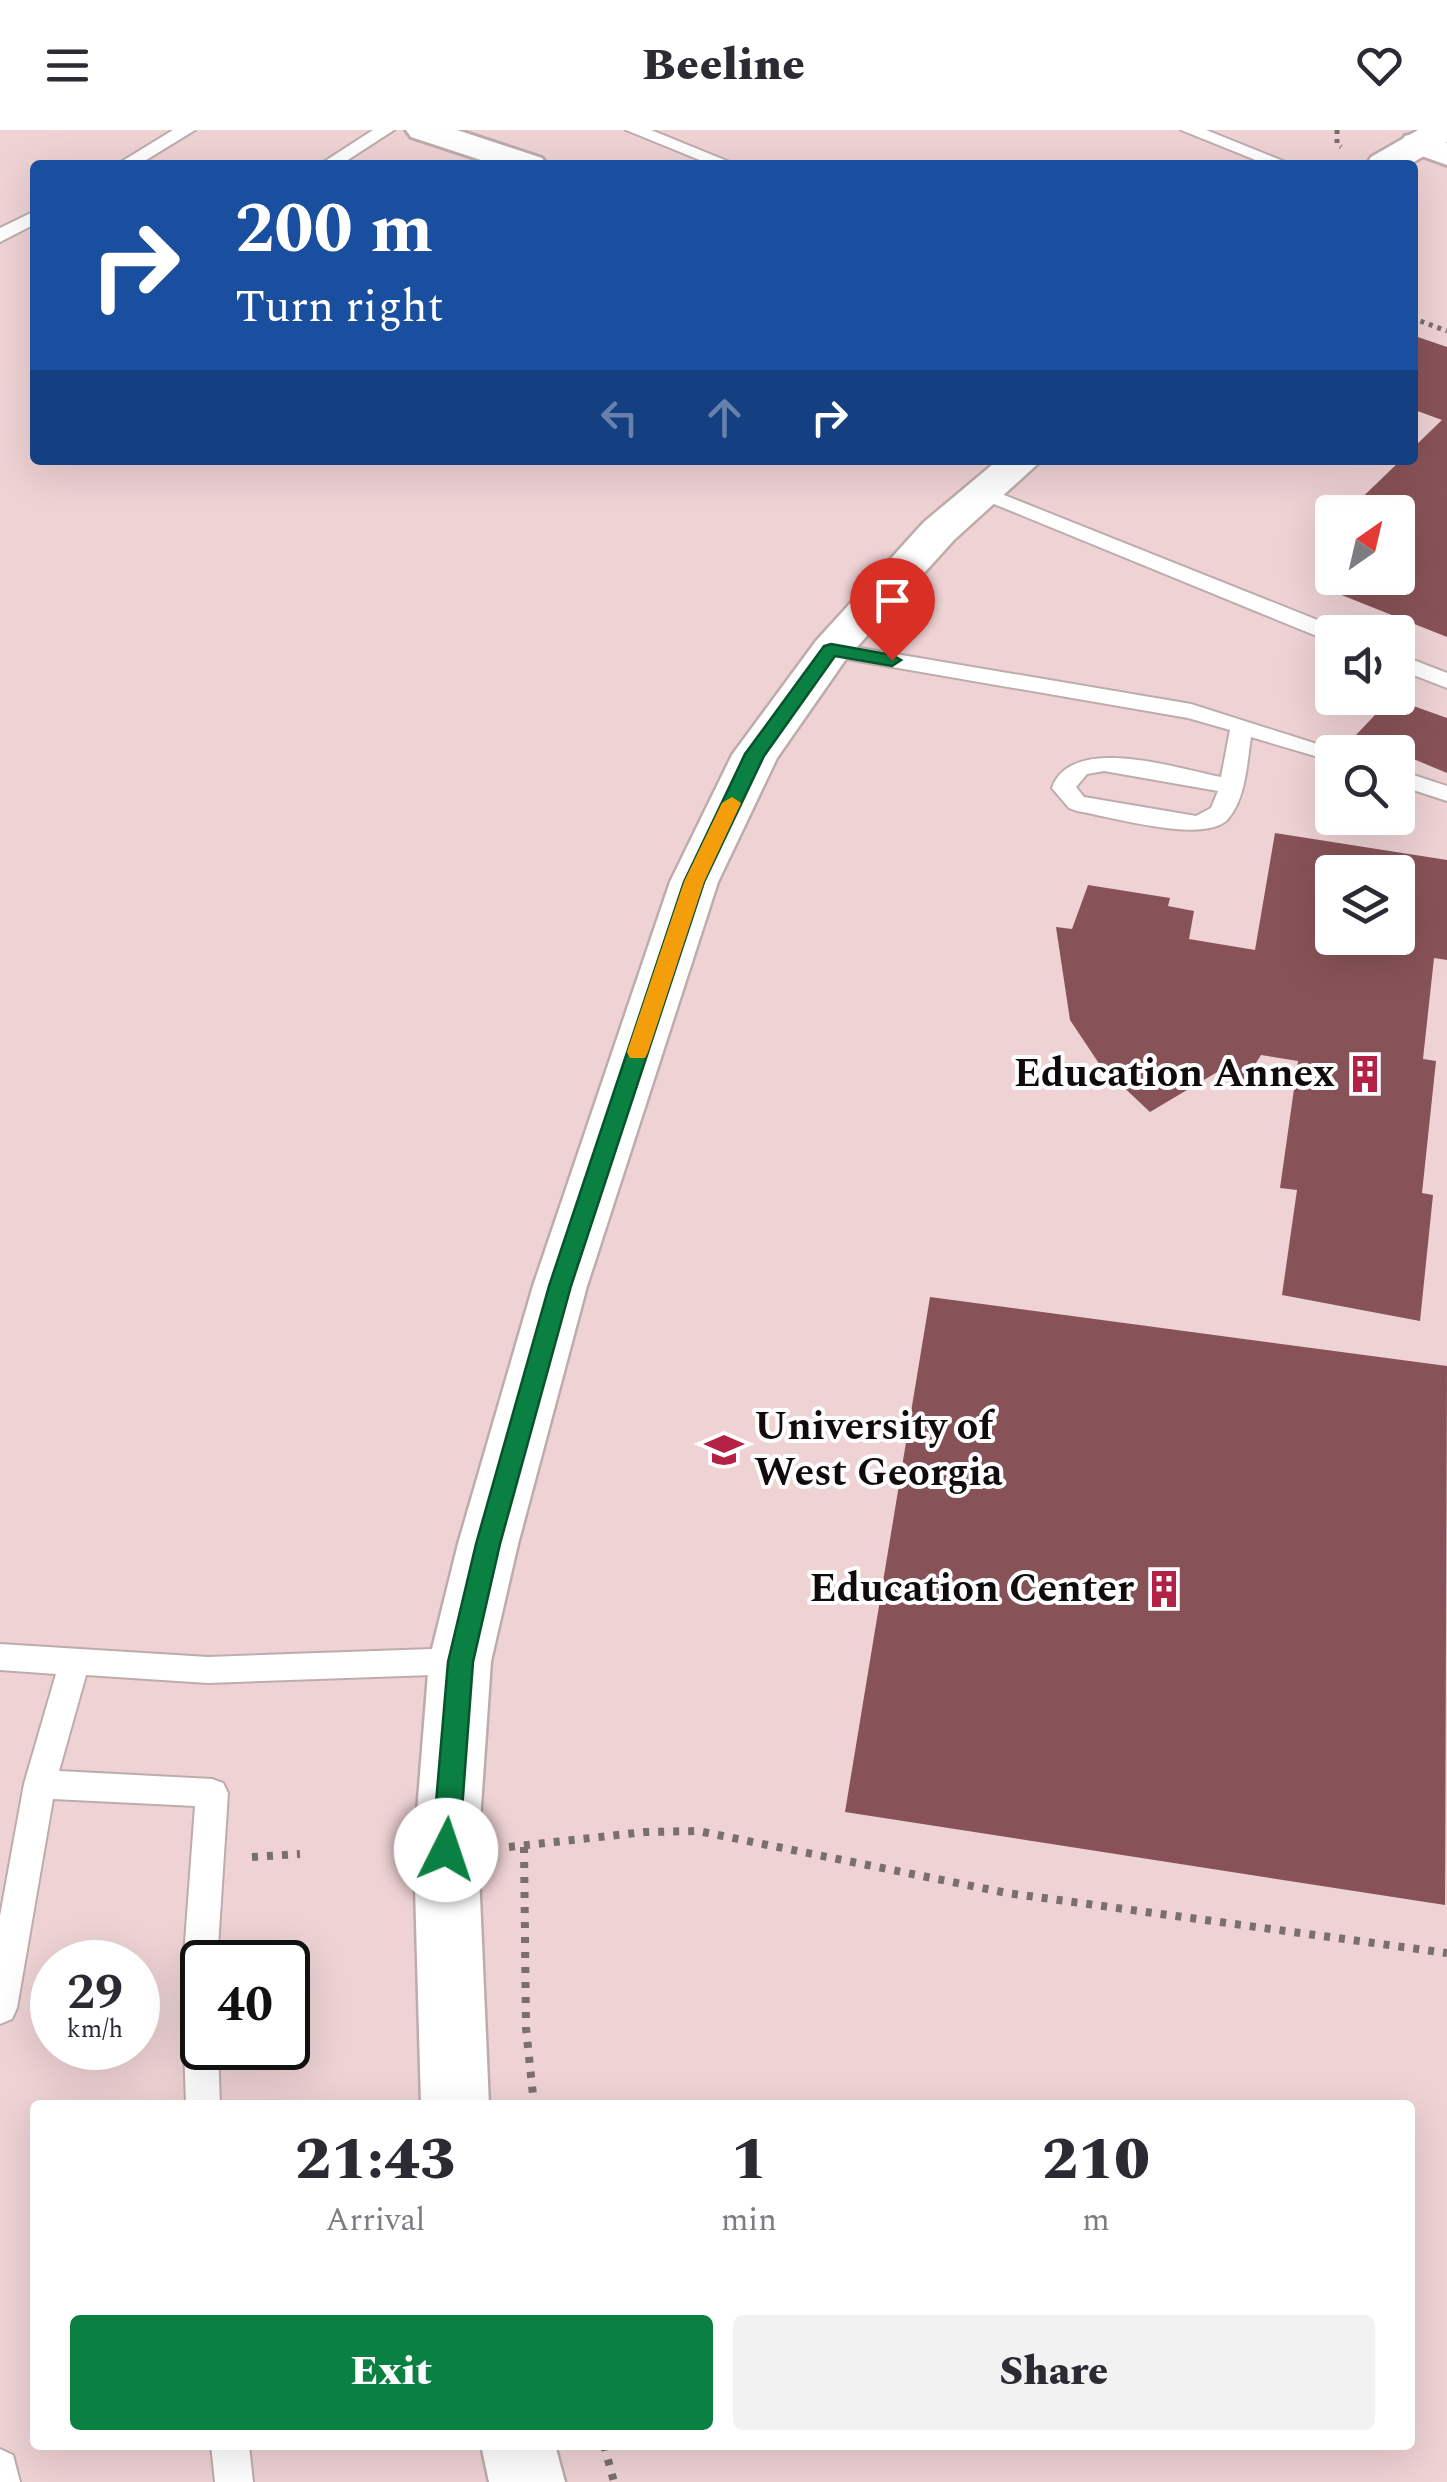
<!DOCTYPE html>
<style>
body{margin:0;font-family:Spectral,serif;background:#f2f2f3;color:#2b2b33;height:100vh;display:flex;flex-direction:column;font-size:38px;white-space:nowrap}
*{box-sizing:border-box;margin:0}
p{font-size:32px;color:#7c7c81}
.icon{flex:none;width:55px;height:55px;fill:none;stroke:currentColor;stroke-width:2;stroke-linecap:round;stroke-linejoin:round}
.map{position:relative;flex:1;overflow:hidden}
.sheet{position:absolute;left:30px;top:1970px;width:1385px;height:350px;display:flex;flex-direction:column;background:#fff;border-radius:10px;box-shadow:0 10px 40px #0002}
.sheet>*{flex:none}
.top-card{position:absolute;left:30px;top:30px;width:1388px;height:305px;border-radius:10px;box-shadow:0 10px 40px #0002;background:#1a4fa0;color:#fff;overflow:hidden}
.needle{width:65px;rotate:34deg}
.tools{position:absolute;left:1315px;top:365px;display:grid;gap:20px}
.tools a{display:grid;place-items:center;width:100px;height:100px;border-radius:10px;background:#fff;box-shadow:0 10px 40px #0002;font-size:50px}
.speed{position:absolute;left:30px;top:1810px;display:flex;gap:20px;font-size:50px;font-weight:700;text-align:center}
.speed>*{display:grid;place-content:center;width:130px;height:130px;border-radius:50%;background:#fff;box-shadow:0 10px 40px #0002;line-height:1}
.speed small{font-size:25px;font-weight:400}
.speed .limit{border:5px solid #111;border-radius:15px;background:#fff;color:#111}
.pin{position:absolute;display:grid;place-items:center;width:85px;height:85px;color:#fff;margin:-102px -42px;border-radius:50% 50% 50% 0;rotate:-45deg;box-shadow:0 0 10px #0007}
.pin .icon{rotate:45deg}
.me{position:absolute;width:110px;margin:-55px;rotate:4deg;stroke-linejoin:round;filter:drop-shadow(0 0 8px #0008)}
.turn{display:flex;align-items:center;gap:35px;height:210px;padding:0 40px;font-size:45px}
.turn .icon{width:130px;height:130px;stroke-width:2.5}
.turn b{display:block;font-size:70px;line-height:85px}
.lanes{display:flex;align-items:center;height:95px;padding:0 40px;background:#0003;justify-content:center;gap:50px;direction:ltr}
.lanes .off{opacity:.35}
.eta{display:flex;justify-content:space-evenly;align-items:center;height:170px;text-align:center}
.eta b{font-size:60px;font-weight:800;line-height:70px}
.cta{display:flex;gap:20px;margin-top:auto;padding:20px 40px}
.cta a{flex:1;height:115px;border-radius:10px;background:#0b8043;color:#fff;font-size:40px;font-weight:800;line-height:115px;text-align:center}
.cta a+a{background:#f2f2f3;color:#2b2b33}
header{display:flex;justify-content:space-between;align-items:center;height:130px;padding:0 40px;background:#fff;font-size:45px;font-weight:800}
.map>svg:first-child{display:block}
.built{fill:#eed2d4;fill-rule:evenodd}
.building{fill:#885358;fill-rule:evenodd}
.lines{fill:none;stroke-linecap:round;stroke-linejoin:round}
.lane-casing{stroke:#beacad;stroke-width:4}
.street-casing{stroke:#beacad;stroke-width:6}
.secondary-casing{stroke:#beacad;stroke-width:5}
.path-far1{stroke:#7b6e6f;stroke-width:5;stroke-dasharray:4 5;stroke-linecap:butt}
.path{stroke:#7b6e6f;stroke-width:8;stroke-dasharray:6 9;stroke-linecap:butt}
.lane{fill:#fff;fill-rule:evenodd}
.street{fill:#fff;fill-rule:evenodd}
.secondary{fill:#fff;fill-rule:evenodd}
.route{fill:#0b8043;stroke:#07532c;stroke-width:2.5}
.slow{fill:#f59e0b}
.labels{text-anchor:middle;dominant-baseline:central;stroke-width:8;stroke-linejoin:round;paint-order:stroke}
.poi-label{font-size:40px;font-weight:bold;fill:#110b0b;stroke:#fff;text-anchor:end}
</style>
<header><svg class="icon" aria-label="menu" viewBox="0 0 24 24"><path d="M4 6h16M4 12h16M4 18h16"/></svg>Beeline<svg class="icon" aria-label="heart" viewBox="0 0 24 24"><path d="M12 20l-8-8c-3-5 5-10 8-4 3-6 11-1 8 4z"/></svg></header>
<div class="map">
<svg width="1447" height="2352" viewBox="0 0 1447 2352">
<rect width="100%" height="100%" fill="#f2dfe0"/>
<!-- built -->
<path class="built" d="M0 0H1447V2352H0ZM35 35H1412V330H35ZM1332 382H1398V448H1332ZM1332 502H1398V568H1332ZM1332 622H1398V688H1332ZM1332 742H1398V808H1332ZM52 1832H138V1918H52ZM202 1832H288V1918H202ZM35 1975H1410V2315H35Z"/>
<!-- building -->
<path class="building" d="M1412 205 1447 217V507L1339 464 1356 448H1398V382H1347L1401 330H1412V319L1442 290 1412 279Z
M1391 568 1447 588V643L1356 605Z
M1275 703 1447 730V830L1434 828 1423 929 1436 931 1422 1063 1433 1065 1420 1191 1282 1165 1297 1060 1280 1058 1298 931 1261 925 1245 950 1224 938 1150 982 1100 935 1070 890 1056 797 1072 799 1088 755 1170 768 1168 776 1194 781 1189 809 1255 820ZM1332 742H1398V808H1332Z
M930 1167 1447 1236 1445 1775 845 1682Z"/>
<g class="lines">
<!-- lane casing -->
<g class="lane-casing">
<path id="lane" d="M173 0H195L138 35H116Z
M373 0H394L340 35H319Z
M626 0H651L737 35H712Z
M1181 0H1206L1293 35H1268Z
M35 81V94L0 112V98Z
M984 357 1340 499 1342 502H1332V510L1324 509 977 367 974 363Z
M831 513 1191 574 1342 622H1332V631L1251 607C1247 633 1246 668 1228 689 1205 715 1109 686 1077 681L1069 678 1052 658C1071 603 1178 639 1221 647L1230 600 1188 588 823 525 820 520 823 515ZM1104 641 1218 661 1211 678 1196 686 1084 667 1076 657 1087 644Z
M1398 524 1447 543V558L1398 539Z
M1398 640 1447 656V671L1398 655Z
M0 1514 208 1527 460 1518 471 1522 475 1531 471 1540 460 1544 208 1553 86 1545 59 1641 212 1649 223 1653 228 1663 217 1832H202V1918H218L220 1975H186L182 1853 195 1676 53 1669 17 1878 12 1889 0 1894V1786L24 1654 56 1544 0 1540Z
M211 2315H249L253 2352H215Z
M0 2319 13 2325 20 2352H0Z"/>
</g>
<!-- street casing -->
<g class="street-casing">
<path id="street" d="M406 0H457L542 28 547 35H496L411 7Z
M1417 3 1447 13V35L1405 20 1400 13 1405 6Z"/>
</g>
<!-- secondary casing -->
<g class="secondary-casing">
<path id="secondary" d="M1418 0H1447V12L1409 35H1366L1371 27Z
M998 330H1042L954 410 846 529 777 628 718 752 587 1156 518 1414 491 1531 478 1720 489 1975H421L414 1720 429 1531 458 1414 533 1156 670 752 732 625 816 511 924 392Z
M481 2315H555L565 2352H489Z"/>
</g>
<!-- path-far1 -->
<path class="path-far1" d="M1337 0V14L1341 17
M1412 188 1447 201"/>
<!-- path -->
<path class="path" d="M509 1717 645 1702 698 1701 1007 1763 1447 1823
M524 1717 526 1898 534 1975
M252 1727 300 1724
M604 2315 614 2352"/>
<!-- lane -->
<use href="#lane" class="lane"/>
<!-- street -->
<use href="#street" class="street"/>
<!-- secondary -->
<use href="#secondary" class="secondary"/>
</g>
<!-- route -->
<path class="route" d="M831 514 892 525 901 530 892 536 835 526 764 626 704 752 571 1156 500 1414 473 1532 459 1720 455 1728 446 1732 436 1728 432 1720 448 1532 476 1414 549 1156 684 752 745 624 824 516Z"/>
<!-- slow -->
<path class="slow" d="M732 667 741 673 704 752 648 922 645 928H630L627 922 684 752 722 673Z"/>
<!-- icons -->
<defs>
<g id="building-bare" transform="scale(3)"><path d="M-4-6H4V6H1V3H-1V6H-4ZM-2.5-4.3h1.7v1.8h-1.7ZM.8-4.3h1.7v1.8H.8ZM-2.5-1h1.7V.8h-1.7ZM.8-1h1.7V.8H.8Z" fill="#b32146" stroke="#fff" stroke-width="2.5" paint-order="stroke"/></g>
<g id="university-bare" transform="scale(3)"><path d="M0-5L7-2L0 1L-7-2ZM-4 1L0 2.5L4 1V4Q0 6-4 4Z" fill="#b32146" stroke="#fff" stroke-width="2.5" paint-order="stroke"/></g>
</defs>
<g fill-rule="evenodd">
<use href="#building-bare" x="1365" y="944"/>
<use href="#university-bare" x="724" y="1320"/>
<use href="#building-bare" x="1164" y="1459"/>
</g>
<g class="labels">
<!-- poi labels -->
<g class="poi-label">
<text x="1335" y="944">Education Annex</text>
<text x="754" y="1297" text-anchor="start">University of<tspan x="754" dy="46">West Georgia</tspan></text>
<text x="1134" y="1459">Education Center</text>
</g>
</g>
</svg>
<div class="tools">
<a><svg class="needle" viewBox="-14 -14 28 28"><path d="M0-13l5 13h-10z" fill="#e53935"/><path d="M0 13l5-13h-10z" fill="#7c7c81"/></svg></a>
<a><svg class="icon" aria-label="sound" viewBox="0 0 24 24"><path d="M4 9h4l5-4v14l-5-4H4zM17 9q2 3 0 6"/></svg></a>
<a><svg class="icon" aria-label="search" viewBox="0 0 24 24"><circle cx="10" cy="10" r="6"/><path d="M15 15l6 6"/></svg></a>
<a><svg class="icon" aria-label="layers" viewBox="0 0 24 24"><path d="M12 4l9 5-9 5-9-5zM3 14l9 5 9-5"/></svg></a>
</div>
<div class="speed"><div>29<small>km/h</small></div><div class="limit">40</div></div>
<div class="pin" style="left:892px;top:530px;background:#d93025"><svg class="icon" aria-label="arrive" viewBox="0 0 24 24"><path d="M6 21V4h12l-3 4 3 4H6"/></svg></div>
<svg class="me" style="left:446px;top:1720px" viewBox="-20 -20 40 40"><circle r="19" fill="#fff"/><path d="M0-13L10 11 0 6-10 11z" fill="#0b8043"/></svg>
<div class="top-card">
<div class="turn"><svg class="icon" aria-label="right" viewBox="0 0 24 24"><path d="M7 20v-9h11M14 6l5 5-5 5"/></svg><div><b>200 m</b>Turn right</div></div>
<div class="lanes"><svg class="icon off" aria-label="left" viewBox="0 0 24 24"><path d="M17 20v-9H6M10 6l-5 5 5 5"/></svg><svg class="icon off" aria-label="ahead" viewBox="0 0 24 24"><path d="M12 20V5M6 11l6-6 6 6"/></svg><svg class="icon" aria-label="right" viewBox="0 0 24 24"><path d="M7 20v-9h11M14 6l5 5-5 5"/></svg></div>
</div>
<section class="sheet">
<div class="eta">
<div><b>21:43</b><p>Arrival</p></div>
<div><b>1</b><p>min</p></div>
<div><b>210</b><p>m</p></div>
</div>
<div class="cta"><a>Exit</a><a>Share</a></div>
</section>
</div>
